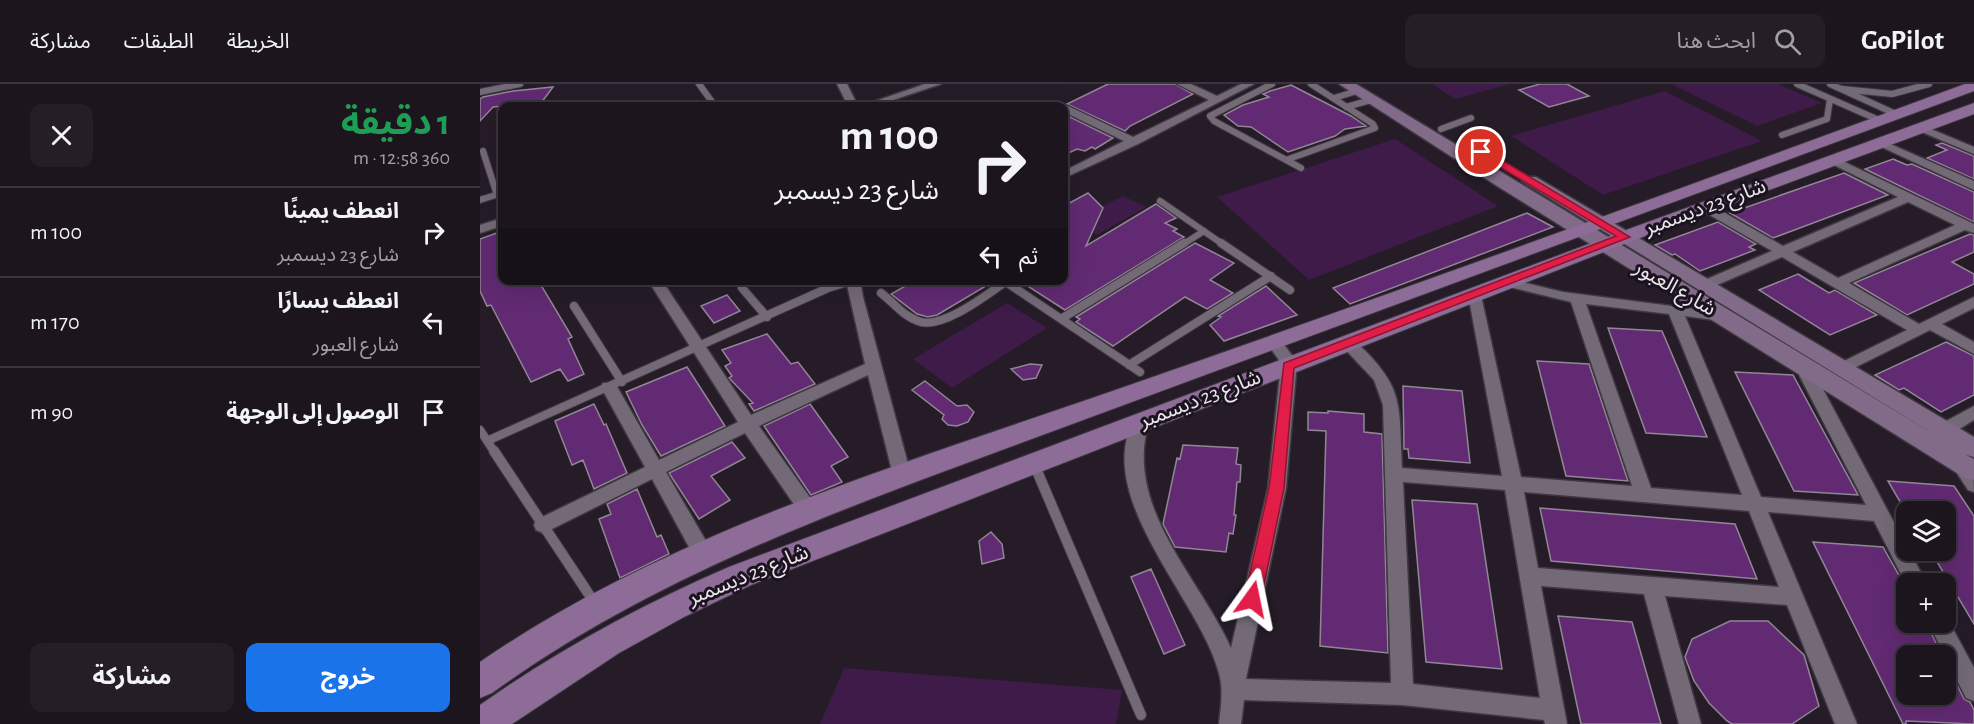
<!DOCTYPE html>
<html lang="ar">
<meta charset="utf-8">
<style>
body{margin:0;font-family:"Alegreya Sans","Noto Sans Arabic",sans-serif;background:#251e27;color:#f1f3f6;direction:rtl;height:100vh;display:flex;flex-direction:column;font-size:22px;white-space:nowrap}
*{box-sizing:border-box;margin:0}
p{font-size:20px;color:#a09fa4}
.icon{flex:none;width:33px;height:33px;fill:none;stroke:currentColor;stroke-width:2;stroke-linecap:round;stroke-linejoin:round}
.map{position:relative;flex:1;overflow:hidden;direction:ltr}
.panel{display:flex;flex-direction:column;background:#1c151e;width:480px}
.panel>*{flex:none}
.guide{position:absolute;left:18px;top:18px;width:570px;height:183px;border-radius:12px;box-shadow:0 6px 24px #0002,0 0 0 2px #3a343c;direction:rtl;background:#1c151e;color:#f1f3f6;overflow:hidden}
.fabs{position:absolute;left:1416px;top:417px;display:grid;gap:12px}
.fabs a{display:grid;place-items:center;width:60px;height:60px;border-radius:12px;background:#1c151e;box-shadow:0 6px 24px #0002,0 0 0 2px #3a343c;font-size:30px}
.pin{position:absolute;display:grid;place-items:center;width:51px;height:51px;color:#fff;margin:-26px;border:3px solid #fff;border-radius:50%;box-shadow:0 2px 6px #0007}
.me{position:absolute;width:66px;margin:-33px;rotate:12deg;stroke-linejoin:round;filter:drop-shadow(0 0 4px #0008)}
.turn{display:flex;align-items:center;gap:21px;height:126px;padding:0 30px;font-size:27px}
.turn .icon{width:78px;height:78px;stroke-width:2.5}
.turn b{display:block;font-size:42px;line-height:51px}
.then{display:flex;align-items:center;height:57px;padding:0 30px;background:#0003;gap:12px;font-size:22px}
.round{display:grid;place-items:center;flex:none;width:63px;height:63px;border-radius:12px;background:#251e27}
.summary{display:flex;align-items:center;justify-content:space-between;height:102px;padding:0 30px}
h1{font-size:36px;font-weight:700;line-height:45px;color:#1e9e55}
.primary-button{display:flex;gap:12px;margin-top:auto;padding:12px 30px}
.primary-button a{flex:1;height:69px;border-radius:12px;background:#1a73e8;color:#fff;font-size:24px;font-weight:700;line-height:69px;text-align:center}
.primary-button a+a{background:#251e27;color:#f1f3f6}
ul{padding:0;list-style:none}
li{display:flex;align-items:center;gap:18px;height:90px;padding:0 30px;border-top:2px solid #3a343c}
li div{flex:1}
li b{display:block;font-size:22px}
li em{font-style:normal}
header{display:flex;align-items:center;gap:36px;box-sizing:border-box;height:84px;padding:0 30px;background:#1c151e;border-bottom:2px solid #3a343c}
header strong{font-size:28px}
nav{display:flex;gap:33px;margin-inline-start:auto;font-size:21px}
.search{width:420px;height:54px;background:#251e27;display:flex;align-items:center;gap:15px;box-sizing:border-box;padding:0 21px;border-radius:12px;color:#a09fa4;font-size:22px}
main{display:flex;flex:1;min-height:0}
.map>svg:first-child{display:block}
.green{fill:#3e1b48}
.building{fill:#612a72;stroke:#908694;stroke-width:1.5}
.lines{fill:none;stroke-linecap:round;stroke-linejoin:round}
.lane-far2-casing{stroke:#3f3841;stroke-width:8}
.lane-far1-casing{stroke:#3f3841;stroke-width:10}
.lane-casing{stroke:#3f3841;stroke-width:12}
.street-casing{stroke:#3f3841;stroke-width:3}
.secondary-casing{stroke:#3f3841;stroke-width:3}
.primary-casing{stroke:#3f3841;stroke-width:2}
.lane-far2{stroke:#746a77;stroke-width:6}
.lane-far1{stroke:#746a77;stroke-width:8}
.lane{stroke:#746a77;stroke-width:10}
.street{fill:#746a77;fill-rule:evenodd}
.secondary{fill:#816b88;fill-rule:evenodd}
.primary{fill:#8d6c98;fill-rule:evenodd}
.route{fill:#e11d48;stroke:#92132f;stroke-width:1.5}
.labels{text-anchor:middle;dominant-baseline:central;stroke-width:6;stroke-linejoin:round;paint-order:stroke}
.street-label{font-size:21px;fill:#ebe5ed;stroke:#1b131e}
</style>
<header>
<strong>GoPilot</strong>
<div class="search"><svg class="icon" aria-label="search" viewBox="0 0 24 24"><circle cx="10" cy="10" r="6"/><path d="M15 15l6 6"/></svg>ابحث هنا</div>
<nav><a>الخريطة</a><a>الطبقات</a><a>مشاركة</a></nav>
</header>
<main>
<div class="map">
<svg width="1494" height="640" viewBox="0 0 1494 640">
<rect width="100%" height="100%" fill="#251c28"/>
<!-- green -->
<path class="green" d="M952 0H1030L975 15Z
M1191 0H1298L1342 19 1277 42Z
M1185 7 1282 57 1123 111 1031 52Z
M915 55 1018 122 829 196 737 113Z
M643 112 666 123 617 151 593 137Z
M527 219 567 244 472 304 433 275Z
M364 584 642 606 636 640H340Z"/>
<!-- building -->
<path class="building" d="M628 0H695L713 10 650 42 645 47 587 20Z
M1060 0H1087L1109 12 1069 23 1039 6Z
M811 1 871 32 886 42 865 45 855 52 808 68 771 43 758 42 744 31 763 21 789 13 783 10 790 7Z
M73 3 61 19 13 23 0 37V15L3 13 33 7Z
M584 30 633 54 615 65 612 63 605 67 597 65 584 71Z
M1462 59 1494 72V95L1447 74 1467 66 1456 61Z
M1413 75 1427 81 1432 80 1494 108V138L1385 85Z
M1364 89 1408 111 1293 154 1250 129Z
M608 109 623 124 606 162 676 120 696 134 685 139 697 145 693 147 704 153 585 226 538 196H584V122Z
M1047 129 1073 143 870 220 853 204Z
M1238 138 1276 160 1269 163 1275 166 1220 187 1195 170 1192 171 1175 161Z
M22 147V196H58L92 253 88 255 104 290 88 297 80 285 51 298 11 221 7 222 0 207V155Z
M1490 150 1494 151V168L1472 178 1494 190V200L1427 231 1374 199Z
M715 159 754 179 730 196 753 209 727 225 705 213 633 262 596 238 600 235 596 233Z
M1318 190 1349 209 1355 206 1397 231 1350 251 1279 206Z
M436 196H516L457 231 448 233 437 230 411 210Z
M786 202 817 231 744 257 730 241 741 233 738 232Z
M247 211 260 227 234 239 221 222Z
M1128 244 1182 247 1227 353 1166 349Z
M287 250 311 280 318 278 335 300 274 327 269 320 273 319 249 294 252 292 245 282 251 279 242 266Z
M1466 258 1494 272V311L1461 328 1424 304 1419 306 1395 291Z
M1057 277 1109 280 1148 397 1086 392Z
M550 280 562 281 556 294 543 296 531 285Z
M207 283 245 342 181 372 162 341 146 308Z
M1255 288 1313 291 1378 411 1314 407Z
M445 297 477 322 487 321 494 328 488 338 477 342 468 341 462 335 464 331 432 306Z
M923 302 982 307 990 379 929 374 928 365H924Z
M114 320 124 341 126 340 147 389 114 405 103 376 92 381 75 337Z
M330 320 368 373 351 382 362 398 331 411 284 342Z
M848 327 884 330V348L902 350 908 569 840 562 846 347 828 346V328L848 329Z
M252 358 265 374 231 392 250 416 219 435 189 389Z
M703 361 758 364 756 380 761 381 760 398H757L754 431H756L753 450 749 449 746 468 695 463 683 440 697 374 700 375Z
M1408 397 1474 402 1494 432V540L1450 466H1466V428H1426Z
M157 405 177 453 181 451 189 470 140 494 119 435 131 430 127 420Z
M932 416 997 420 1022 585 946 578Z
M1060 424 1255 440 1277 495 1071 477Z
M511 448 522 460 524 474 502 480 499 457Z
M1333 458 1403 463 1426 504V538H1446L1462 572H1426V610H1466V578L1484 615 1490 618 1494 626V640L1426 637V640H1423Z
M671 485 705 561 684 570 651 493Z
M1078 532 1152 538 1181 640H1101Z
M1250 537H1288L1324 571 1339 622 1312 640H1252L1247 637 1229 619 1214 597 1205 573 1212 555Z"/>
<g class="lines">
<!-- lane-far2 casing -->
<g class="lane-far2-casing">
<path id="lane-far2" d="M219 0 235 22
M792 0 730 32 734 37 821 84
M1317 0 1401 37
M1350 0 1418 31
M1362 5 1412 10 1449 0
M0 8 40 0
M854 14 877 7
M245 22 255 20
M866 23 891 16
M961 45 991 34
M1302 51 1347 35 1350 15
M3 67 17 111
M806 76 895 44 893 40 831 0
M0 116 22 109
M680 117 744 161
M702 161 724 147"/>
</g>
<!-- lane-far1 casing -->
<g class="lane-far1-casing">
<path id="lane-far1" d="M741 159 810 206
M526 198 660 288
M262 204 287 233
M401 209C413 218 423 232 438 237 461 247 509 209 528 196
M94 222 142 298
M581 235 704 159
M649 281 791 192
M0 346 15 369
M7 357 348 204 374 196"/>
</g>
<!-- lane casing -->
<g class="lane-casing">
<path id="lane" d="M14 367 116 521
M554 380 661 631"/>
</g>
<!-- street casing -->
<g class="street-casing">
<path id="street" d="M357 0H367L378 22H368Z
M445 0H461L395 22H381Z
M697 0H711L737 12 761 0H774L658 60 584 94V87L644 57 584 28V22H580H588L653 53 729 16Z
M1441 41 1494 63V70L1437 46 1435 44Z
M1399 55 1494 97V106L1395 60 1393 58Z
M1352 72 1494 140V149L1485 146 1369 199 1439 240 1494 213V224L1462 240 1494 258V270L1450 246 1362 290 1356 289 1354 285 1356 281 1427 246 1302 173 1230 204H1220L1218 201 1220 198 1292 167 1221 126 1219 123 1221 120H1229L1303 162 1418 113 1348 78V74ZM1428 118 1475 141 1358 194 1313 168Z
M22 134V142L0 149V141Z
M1026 194 1083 208 1246 229 1248 232 1241 237 1205 232 1281 413 1386 421 1314 281 1316 277H1328L1426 461V466H1429L1447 500H1426L1394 437 1288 428 1377 640H1355L1307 521 1185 512 1221 640H1199L1164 510 1061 502 1087 640H1065L1064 636 922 621 764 616 761 640H739C741 621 744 604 738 586 718 514 611 411 655 334L661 332 667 334 669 338C643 422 719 493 751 564L788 404 801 279 786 258 794 253 799 254 817 278 806 404 766 595 911 599 903 321 894 296 863 263 860 259 863 255H873C925 303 919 318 922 384L1022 392 988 210 990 207H1000L1041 393 1152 402 1091 218 1021 201 1019 198 1021 195ZM1106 220 1189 230 1262 411 1171 404ZM923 398 1025 406 1060 614 933 600ZM1044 408 1269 427 1299 503 1058 484Z
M172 196H186L185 201 271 331 385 280 367 201 370 196H384L381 201 383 213 431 391 428 396 422 398 416 396 413 391 388 291 279 342 336 422 338 427 336 432 329 435 322 432 265 349 186 388 230 464 233 470 230 476 223 478 216 476 172 395 70 446 63 449 56 446 54 441 56 436 165 383 121 303 123 299H135L179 376 258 338 171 201Z
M1494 322V336C1483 342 1470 354 1457 350L1454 346 1457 342Z
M1478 370C1494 376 1494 393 1494 408L1488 406 1469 377 1472 372Z
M1466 532 1494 584V617L1486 614 1448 538H1466Z"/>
</g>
<!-- secondary casing -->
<g class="secondary-casing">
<path id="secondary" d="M859 0H876L1460 354 1042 97 1044 93H1056L1494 353V373L1486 371 1494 375V396L1485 394 1017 102Z"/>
</g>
<!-- primary casing -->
<g class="primary-casing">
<path id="primary" d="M1485 0H1494V7L465 387C306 446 150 509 12 609L0 614V578C196 443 447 373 670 294 942 199 1214 100 1485 0Z
M1494 19V30L1152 157 271 501 204 533 139 569 32 640H0V621C78 566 161 521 249 483L1138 149Z"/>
</g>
<!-- lane-far2 -->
<use href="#lane-far2" class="lane-far2"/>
<!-- lane-far1 -->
<use href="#lane-far1" class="lane-far1"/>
<!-- lane -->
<use href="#lane" class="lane"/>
<!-- street -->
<use href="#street" class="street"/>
<!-- secondary -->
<use href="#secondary" class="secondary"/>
<!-- primary -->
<use href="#primary" class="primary"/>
</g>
<!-- route -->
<path class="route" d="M998 66H1005L1150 153 814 284 804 404 781 515 778 521 772 523 766 521 764 515 789 404 804 279 1136 152 998 70Z"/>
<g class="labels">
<!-- street labels -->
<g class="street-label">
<text transform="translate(1225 123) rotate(-20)">شارع 23 ديسمبر</text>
<text transform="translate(1195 204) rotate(30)">شارع العبور</text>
<text transform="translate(720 315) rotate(-21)">شارع 23 ديسمبر</text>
<text transform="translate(268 491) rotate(-22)">شارع 23 ديسمبر</text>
</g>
</g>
</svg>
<div class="fabs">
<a><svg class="icon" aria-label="layers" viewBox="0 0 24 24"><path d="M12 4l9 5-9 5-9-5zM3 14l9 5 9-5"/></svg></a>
<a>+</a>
<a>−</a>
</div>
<div class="pin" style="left:1001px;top:68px;background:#d93025"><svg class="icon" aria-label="arrive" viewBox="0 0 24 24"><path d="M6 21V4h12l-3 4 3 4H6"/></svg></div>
<svg class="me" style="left:772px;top:515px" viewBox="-20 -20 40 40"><path d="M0-17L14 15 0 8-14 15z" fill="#e11d48" stroke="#fff" stroke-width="4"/></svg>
<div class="guide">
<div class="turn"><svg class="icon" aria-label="right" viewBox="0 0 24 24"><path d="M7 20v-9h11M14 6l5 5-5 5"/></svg><div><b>100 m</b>شارع 23 ديسمبر</div></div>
<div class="then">ثم<svg class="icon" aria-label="left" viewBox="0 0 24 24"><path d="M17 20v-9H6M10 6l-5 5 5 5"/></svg></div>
</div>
</div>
<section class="panel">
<div class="summary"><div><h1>1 دقيقة</h1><p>360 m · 12:58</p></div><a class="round"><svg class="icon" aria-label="close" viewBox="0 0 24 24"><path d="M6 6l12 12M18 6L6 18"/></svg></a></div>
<ul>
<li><svg class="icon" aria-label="right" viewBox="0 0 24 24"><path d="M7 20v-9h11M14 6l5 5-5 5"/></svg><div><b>انعطف يمينًا</b><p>شارع 23 ديسمبر</p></div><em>100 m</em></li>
<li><svg class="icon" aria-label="left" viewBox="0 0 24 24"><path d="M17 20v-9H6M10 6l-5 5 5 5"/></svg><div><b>انعطف يسارًا</b><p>شارع العبور</p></div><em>170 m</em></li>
<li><svg class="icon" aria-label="arrive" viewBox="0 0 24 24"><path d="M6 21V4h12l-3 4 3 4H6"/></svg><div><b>الوصول إلى الوجهة</b></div><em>90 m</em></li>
</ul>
<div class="primary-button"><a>خروج</a><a>مشاركة</a></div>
</section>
</main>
